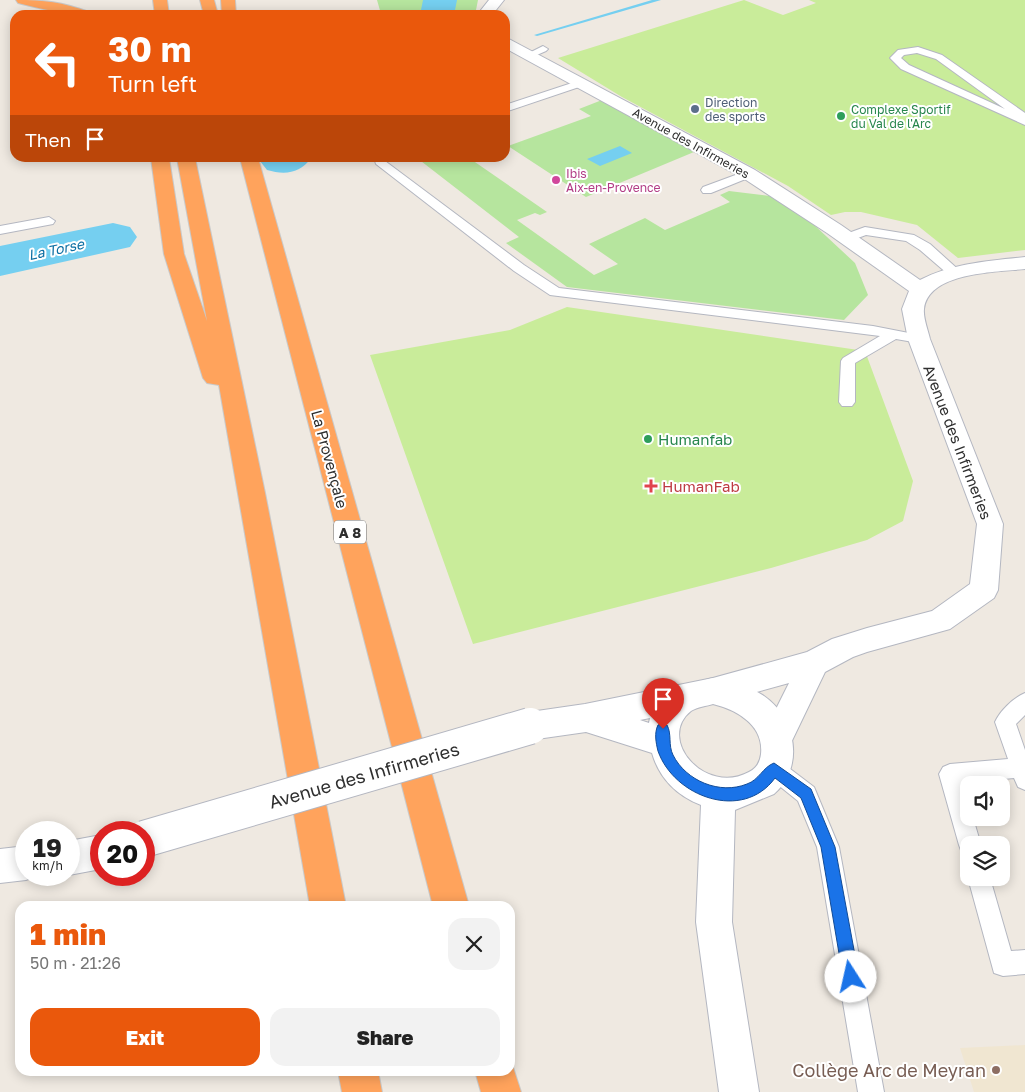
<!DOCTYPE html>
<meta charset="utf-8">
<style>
body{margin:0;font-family:"Golos Text",sans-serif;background:#f2f2f2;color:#222;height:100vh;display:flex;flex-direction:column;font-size:19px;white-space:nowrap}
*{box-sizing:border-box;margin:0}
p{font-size:16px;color:#767676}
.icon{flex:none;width:28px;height:28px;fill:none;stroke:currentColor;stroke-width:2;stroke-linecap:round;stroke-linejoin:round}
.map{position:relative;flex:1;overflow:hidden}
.details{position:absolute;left:15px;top:901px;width:500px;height:175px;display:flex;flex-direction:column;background:#fff;border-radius:15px;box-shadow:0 2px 12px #0003}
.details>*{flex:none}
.top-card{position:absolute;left:10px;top:10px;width:500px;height:152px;border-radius:15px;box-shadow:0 2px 12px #0003;background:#ea580c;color:#fff;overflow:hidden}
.controls{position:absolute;left:960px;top:776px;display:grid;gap:10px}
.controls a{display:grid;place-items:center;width:50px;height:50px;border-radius:10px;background:#fff;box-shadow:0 2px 12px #0003;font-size:25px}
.speed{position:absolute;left:15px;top:821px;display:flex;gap:10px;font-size:25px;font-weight:700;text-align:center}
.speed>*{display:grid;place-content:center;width:65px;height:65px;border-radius:50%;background:#fff;box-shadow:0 2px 12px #0003;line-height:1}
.speed small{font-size:12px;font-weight:400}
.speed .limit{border:8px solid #d22;background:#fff;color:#111}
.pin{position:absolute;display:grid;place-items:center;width:42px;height:42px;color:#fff;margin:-51px -21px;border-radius:50% 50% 50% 0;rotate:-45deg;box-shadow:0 0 5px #0007}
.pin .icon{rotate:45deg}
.me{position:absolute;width:55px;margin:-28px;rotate:350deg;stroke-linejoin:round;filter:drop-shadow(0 0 4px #0008)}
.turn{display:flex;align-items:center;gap:18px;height:105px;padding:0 15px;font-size:22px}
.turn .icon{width:65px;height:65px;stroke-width:2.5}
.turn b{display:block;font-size:35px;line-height:42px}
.then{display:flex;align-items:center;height:48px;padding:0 15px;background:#0003;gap:10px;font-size:19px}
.round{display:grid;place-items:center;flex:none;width:52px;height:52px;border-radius:15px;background:#f2f2f2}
.head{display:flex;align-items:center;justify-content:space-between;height:85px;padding:0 15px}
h1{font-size:30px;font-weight:800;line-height:38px;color:#ea580c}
.primary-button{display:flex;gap:10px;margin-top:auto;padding:10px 15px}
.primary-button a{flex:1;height:58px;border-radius:15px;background:#ea580c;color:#fff;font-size:20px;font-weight:800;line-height:58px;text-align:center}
.primary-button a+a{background:#f2f2f2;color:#222}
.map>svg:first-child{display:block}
.education{fill:#f0e6d1}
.green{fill:#b6e59e}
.pitch{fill:#c9ec9a}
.water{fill:#75cff0}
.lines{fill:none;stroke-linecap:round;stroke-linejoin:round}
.river{fill:#75cff0;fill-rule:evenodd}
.service-casing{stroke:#b4b7c1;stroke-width:2}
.minor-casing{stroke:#b4b7c1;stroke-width:2}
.secondary-casing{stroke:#b4b7c1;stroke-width:2}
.motorway-casing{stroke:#c9c9c9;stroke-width:2}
.service{fill:#fff;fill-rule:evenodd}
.minor{fill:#fff;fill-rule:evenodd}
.secondary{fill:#fff;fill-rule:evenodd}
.motorway{fill:#ffa35c;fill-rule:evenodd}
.secondary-bridge-casing{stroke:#b4b7c1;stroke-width:38;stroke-linecap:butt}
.secondary-bridge{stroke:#fff;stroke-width:36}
.route{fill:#1a73e8;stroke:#114b97}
.service-dot{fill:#5c6f8a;stroke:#fff;stroke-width:2}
.leisure-dot{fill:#2e9e5b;stroke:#fff;stroke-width:2}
.hotel-dot{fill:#d1479c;stroke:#fff;stroke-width:2}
.health-dot{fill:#e0444e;stroke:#fff;stroke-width:2}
.education-dot{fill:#8d6e63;stroke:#fff;stroke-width:2}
.labels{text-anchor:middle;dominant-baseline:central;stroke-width:4;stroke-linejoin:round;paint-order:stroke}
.far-service-label{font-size:12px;fill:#4e5e75;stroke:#fff;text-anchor:start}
.far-leisure-label{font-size:12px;fill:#27864d;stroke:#fff;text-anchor:start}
.far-street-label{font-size:12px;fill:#2e2e2e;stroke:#fff}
.far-hotel-label{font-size:12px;fill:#b23c85;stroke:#fff;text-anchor:start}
.far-water-label{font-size:14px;font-style:italic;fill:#0d6fa3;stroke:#fff}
.shield{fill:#fff;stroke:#6d6d6d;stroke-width:1}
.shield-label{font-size:14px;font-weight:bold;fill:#2e2e2e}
.leisure-label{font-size:15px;fill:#27864d;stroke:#fff;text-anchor:start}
.street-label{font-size:15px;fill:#2e2e2e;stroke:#fff}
.health-label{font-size:15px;fill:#be3a42;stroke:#fff;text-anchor:start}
.near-street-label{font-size:18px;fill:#2e2e2e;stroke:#fff}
.near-education-label{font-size:18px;fill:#785e54;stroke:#fff;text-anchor:end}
</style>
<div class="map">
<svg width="1025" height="1092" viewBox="0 0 1025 1092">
<rect width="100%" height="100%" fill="#efe9e1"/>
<!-- education -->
<path class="education" d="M1025 1045V1092H974L960 1048Z"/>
<!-- green -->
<path class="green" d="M377 0H478L475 15H383L381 14Z
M602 100 694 152 586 197 508 146 591 116 579 109Z
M417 158H465L472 160 547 212 540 215 535 213 517 220 594 275 618 264 589 244 645 218 665 230 730 202 720 195 729 191 770 196 812 223 855 263 868 295 844 320 567 287 506 243 519 237Z"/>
<!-- pitch -->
<path class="pitch" d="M744 0 783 15 816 3 809 0H1025V250L958 258 917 225 861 212H845L831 215 788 186 622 97 558 58Z
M567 307 865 351 913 481 903 521 867 540 771 568 473 644 370 355 510 330Z"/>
<!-- water -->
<path class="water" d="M652 0H661L537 36 534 35Z
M620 146 632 153 600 166 587 159Z"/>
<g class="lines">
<!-- river -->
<path class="river" d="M423 0H457L454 15H420Z
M263 158H311C300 174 284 175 267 170L260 161Z
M113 223 130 227 137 237 130 247 0 276V246Z"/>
<!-- service casing -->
<g class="service-casing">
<path id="service" d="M543 46 548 49 546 51 530 58 525 55Z
M918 47 942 55 1025 113V125L901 69 890 58 898 50ZM917 53 936 59 1005 109 909 65 901 58 904 55Z
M581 80 586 83 585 85 505 112V105Z
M374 158H384L385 161 524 265 559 288 873 326 919 335 924 336 926 339 924 342 919 343 896 339 855 363V402L852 406H842L839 402 841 361 843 358 880 336 550 295 514 271 376 164Z
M749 170 753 172 755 174 753 176 711 193H703L701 190 703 187Z
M49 217 55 221 53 224 0 234V226Z
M865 227 914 235 930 244 961 272 959 275H949L920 250 906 241 866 235 847 242 841 238 843 235Z
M1025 693V715L1016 724 1025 750V790L1018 787 1014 778 963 783 969 802V818H973L981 845H969V855L962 853 959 845 939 774 943 767 950 764 1008 759 995 722C1000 711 1013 698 1025 693Z
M774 759 781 762 814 787 839 847 884 1092H858L817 847 798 801 767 776 764 769 767 762Z
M969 875V878H990L1011 951 1025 950V974L1003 976 994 973 968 878Z"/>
</g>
<!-- minor casing -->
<g class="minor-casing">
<path id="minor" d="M489 0H504L492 15H477Z
M505 37 755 170 841 225 920 280C953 263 989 261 1025 257V269C997 272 928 272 924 309 923 318 928 330 930 339L1003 524 998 590 994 598 950 629 867 652 853 657 825 672 788 749 777 753 766 749 761 739 789 683 713 704 702 701 697 691 702 681 807 652 832 639 867 628 932 611 970 584 977 524 908 339 902 309 909 291 827 233 743 178 505 48Z"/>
</g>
<!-- secondary casing -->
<g class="secondary-casing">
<path id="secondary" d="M713 678C730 681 749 686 764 696 796 718 805 767 774 794L735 810 732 922 759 1092H719L696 922 701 805C677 796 659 778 652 753L586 732 530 740 519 736 514 726 519 716 530 712 585 704ZM713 704C737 710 764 725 761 754 760 762 757 768 749 772 705 796 656 739 691 711 697 707 707 706 713 704ZM650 718 649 723 640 720Z
M101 835V869L69 875H68L69 841Z
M26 846V875H38L26 880 0 883V849Z"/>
</g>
<!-- motorway casing -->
<g class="motorway-casing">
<path id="motorway" d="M16 0C44 0 62 2 89 12L91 15C67 15 42 9 18 3Z
M153 0H167L169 15H155Z
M200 0H214L218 15H204Z
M221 0H235L236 15H222Z
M151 158H169L184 254 207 321 177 158H195L265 493 346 906H310L219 385 207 383 203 378 164 254Z
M240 158H258L469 906H433Z
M510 1058 521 1092H481L475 1071H510Z
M338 1071H378L382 1092H342Z"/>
</g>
<!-- service -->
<use href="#service" class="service"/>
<!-- minor -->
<use href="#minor" class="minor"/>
<!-- secondary -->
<use href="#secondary" class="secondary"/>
<!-- motorway -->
<use href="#motorway" class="motorway"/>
<!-- secondary-bridge casing -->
<g class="secondary-bridge-casing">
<path id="secondary-bridge" d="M144 839 530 726"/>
</g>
<!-- secondary-bridge -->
<use href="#secondary-bridge" class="secondary-bridge"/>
</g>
<!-- route -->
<path class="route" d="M663 723 667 725C672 734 668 745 673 755 686 781 720 795 747 784 759 780 763 767 774 763L811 789 835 847 859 977 856 983 851 985 845 983 843 977 821 847 801 798 775 778C743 822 674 797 658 751 656 743 654 733 658 725Z"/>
<!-- markers -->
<circle class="service-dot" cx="695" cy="109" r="5"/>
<g class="leisure-dot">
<circle cx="841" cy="116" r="5"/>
<circle cx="648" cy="439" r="5"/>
</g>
<circle class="hotel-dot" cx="556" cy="180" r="5"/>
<path class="health-dot" d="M648.5 478.5h5v5h5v5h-5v5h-5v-5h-5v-5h5z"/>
<circle class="education-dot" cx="996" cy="1070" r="5"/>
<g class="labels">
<!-- far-service labels -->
<g class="far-service-label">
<text x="705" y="102">Direction<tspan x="705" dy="14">des sports</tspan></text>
</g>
<!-- far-leisure labels -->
<g class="far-leisure-label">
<text x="851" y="109">Complexe Sportif<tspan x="851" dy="14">du Val de l'Arc</tspan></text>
</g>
<!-- far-street labels -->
<g class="far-street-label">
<text transform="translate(691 143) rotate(29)">Avenue des Infirmeries</text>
</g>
<!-- far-hotel labels -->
<g class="far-hotel-label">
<text x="566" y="173">Ibis<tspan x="566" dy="14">Aix-en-Provence</tspan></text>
</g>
<!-- far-water labels -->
<g class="far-water-label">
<text transform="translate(56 249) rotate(-12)">La Torse</text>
</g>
<!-- shield labels -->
<rect class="shield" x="334" y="520.5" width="32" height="23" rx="4"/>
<g class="shield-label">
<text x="350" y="532">A 8</text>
</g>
<!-- leisure labels -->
<g class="leisure-label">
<text x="658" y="439">Humanfab</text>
</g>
<!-- street labels -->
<g class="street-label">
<text transform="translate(958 442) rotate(69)">Avenue des Infirmeries</text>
<text transform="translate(330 459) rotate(75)">La Provençale</text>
</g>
<!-- health labels -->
<g class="health-label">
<text x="662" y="486">HumanFab</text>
</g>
<!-- near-street labels -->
<g class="near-street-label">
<text transform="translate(364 775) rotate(-16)">Avenue des Infirmeries</text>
</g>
<!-- near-education labels -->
<g class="near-education-label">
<text x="986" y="1070">Collège Arc de Meyran</text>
</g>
</g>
</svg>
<div class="controls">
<a><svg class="icon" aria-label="sound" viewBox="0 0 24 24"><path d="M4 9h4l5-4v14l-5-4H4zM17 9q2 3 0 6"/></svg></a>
<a><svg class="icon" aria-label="layers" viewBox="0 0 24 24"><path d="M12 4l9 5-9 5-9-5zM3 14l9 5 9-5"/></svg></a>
</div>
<div class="speed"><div>19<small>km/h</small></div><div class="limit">20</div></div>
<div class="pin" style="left:663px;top:729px;background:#d93025"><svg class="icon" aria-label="arrive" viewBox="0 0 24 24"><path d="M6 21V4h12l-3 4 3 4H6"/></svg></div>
<svg class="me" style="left:851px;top:977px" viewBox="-20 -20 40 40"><circle r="19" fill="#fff"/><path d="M0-13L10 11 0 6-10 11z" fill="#1a73e8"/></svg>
<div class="top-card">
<div class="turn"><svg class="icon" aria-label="left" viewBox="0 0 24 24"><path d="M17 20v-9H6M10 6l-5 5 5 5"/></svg><div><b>30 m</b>Turn left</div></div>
<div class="then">Then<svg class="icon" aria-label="arrive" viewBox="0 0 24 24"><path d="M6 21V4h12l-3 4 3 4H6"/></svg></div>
</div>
<section class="details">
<div class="head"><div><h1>1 min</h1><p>50 m · 21:26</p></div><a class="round"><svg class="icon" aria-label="close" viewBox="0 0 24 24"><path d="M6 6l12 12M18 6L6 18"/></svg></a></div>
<div class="primary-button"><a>Exit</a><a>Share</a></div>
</section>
</div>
